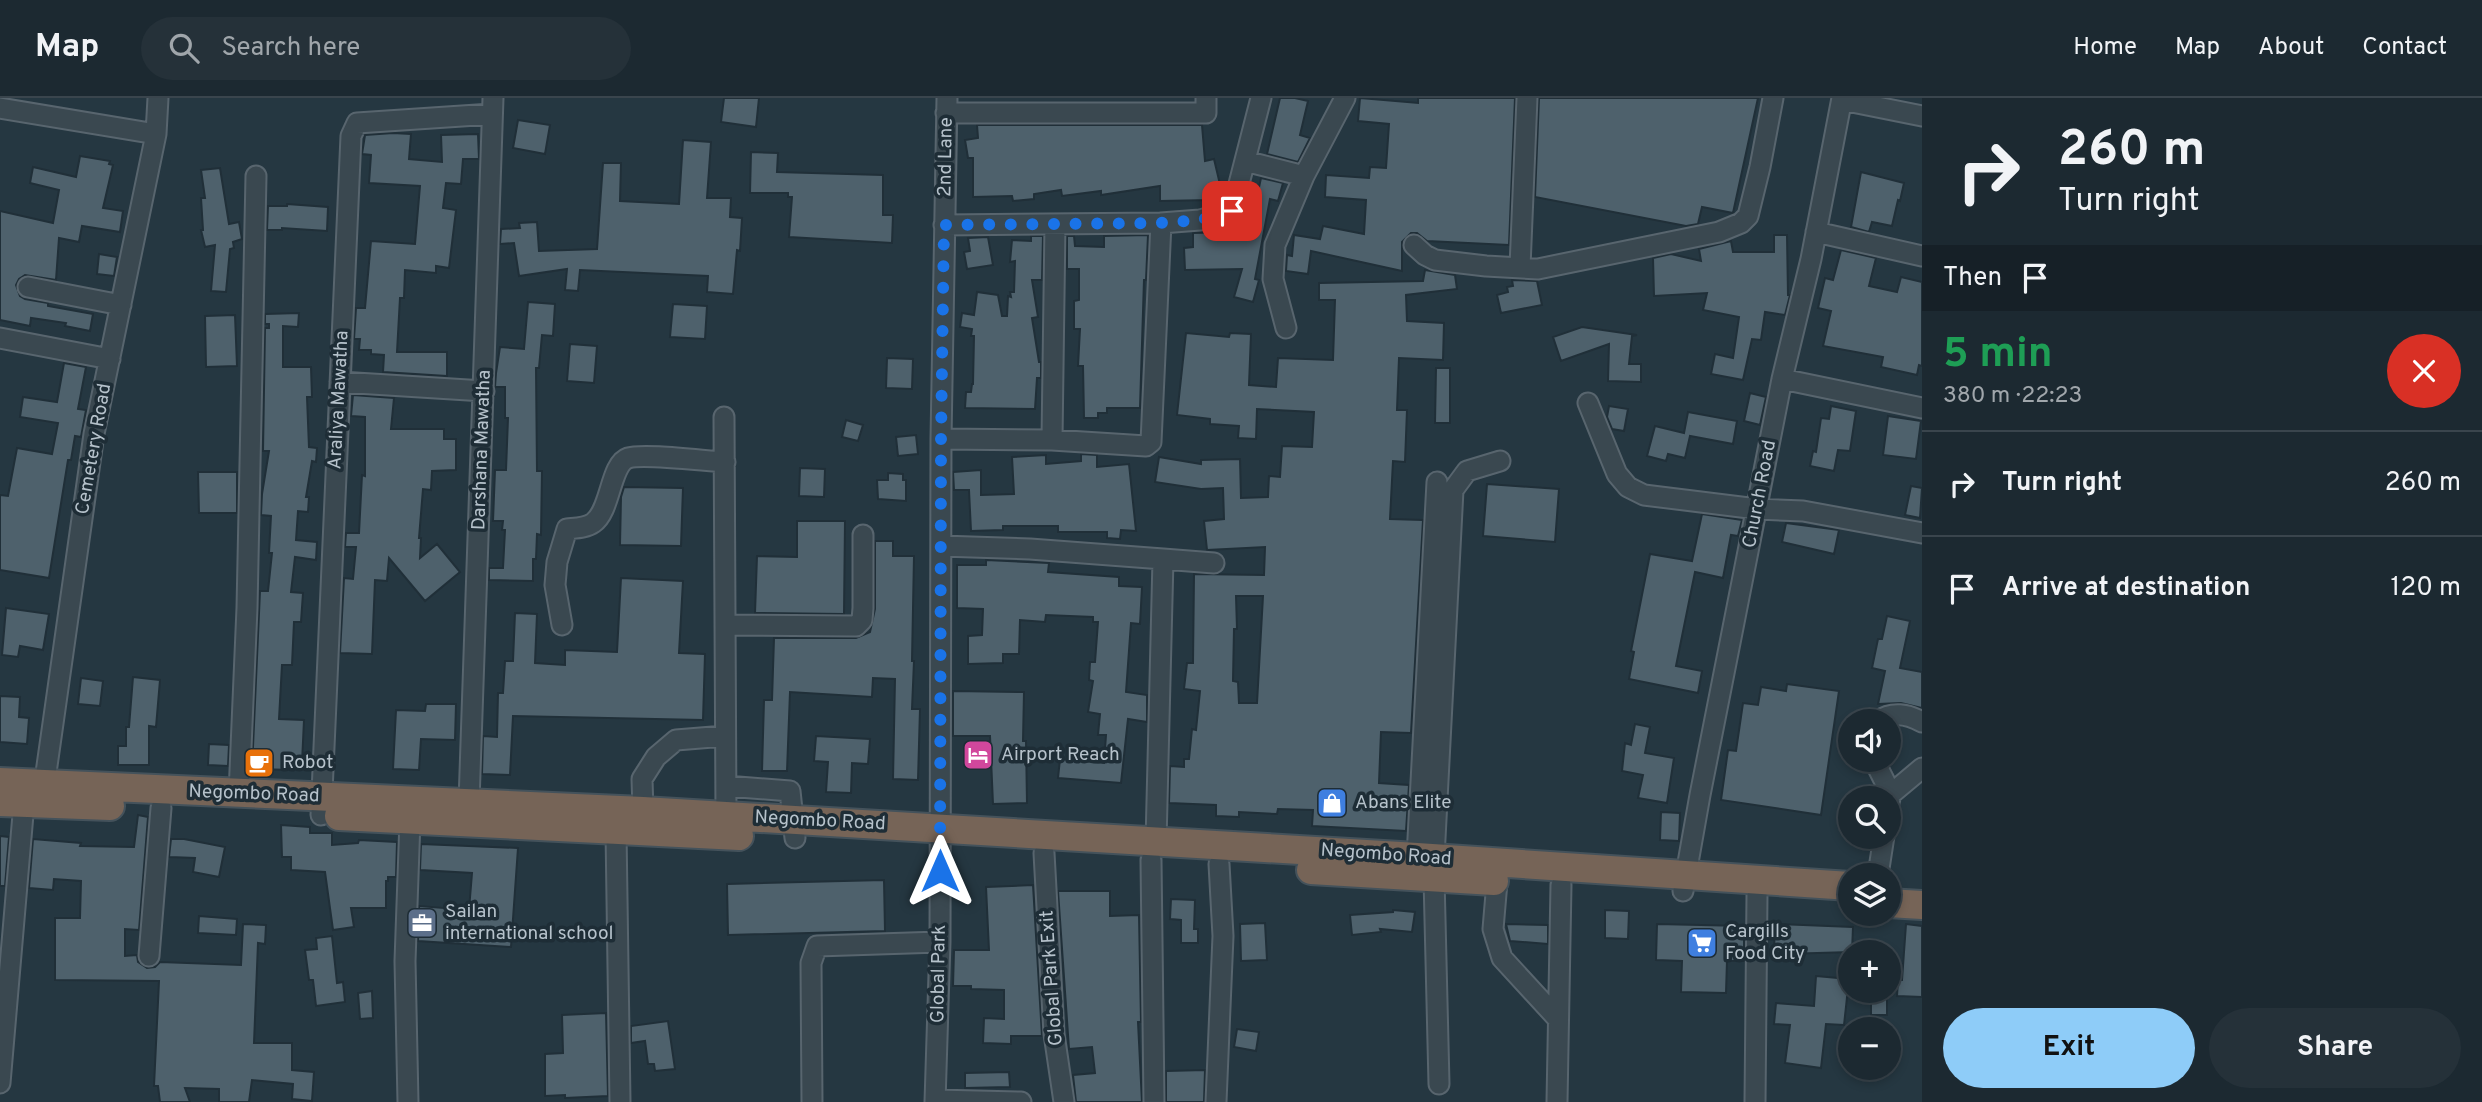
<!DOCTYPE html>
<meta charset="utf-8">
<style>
body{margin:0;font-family:Overpass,sans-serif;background:#253139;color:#f1f3f6;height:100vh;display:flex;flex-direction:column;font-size:26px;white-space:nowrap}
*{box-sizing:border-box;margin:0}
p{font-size:23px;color:#a0a6ab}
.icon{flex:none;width:38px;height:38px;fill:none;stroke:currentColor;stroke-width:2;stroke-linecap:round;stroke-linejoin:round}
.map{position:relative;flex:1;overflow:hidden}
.drawer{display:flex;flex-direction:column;background:#1c2931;width:560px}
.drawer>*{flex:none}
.guide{background:#1c2931;color:#f1f3f6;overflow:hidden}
.buttons{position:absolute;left:1838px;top:611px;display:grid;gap:14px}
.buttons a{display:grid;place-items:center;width:63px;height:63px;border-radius:50%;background:#1c2931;box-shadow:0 4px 10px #0003,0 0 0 2px #3a454d;font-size:35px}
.pin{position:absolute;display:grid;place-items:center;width:60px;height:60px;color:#fff;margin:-30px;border-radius:14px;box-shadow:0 4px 10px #0006}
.me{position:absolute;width:77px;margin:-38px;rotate:0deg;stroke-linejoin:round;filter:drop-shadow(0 0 5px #0008)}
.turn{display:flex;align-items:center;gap:24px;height:147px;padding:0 21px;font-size:32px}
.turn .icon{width:91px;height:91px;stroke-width:2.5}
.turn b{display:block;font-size:49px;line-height:60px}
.then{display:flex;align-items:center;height:66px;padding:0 21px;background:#0003;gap:14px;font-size:26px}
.round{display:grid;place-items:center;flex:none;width:74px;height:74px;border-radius:37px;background:#253139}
.head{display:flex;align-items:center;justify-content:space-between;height:119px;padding:0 21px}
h1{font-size:42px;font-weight:700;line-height:52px;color:#1e9e55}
.primary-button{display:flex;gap:14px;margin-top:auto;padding:14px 21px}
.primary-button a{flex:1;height:80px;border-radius:42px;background:#8eccf8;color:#111;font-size:28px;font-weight:700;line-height:80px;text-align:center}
.primary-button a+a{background:#253139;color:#f1f3f6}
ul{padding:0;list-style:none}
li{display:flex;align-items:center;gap:21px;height:105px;padding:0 21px;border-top:2px solid #3a454d}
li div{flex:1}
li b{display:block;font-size:26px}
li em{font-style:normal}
header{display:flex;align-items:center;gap:42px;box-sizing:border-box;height:98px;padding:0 35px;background:#1c2931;border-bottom:2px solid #3a454d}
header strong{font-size:33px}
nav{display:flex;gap:38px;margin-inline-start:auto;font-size:24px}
.search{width:490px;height:63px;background:#253139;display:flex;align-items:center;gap:18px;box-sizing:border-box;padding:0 24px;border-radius:38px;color:#a0a6ab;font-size:26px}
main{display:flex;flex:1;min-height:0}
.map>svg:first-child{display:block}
.building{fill:#4e616c;stroke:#202f38;stroke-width:2;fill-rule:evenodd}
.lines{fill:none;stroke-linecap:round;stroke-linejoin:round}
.minor-casing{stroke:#58656e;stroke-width:23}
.highway-casing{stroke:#44525b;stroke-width:32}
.minor{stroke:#3a4850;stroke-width:19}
.highway{stroke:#766457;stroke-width:28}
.route{stroke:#1a73e8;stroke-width:12;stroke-dasharray:0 21.6}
.labels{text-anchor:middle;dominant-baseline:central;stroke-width:7;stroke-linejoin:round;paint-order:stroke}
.street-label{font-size:19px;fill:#b6c2cb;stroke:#1e2d36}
.poi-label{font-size:19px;fill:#b6c2cb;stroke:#1e2d36;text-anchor:start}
</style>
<header>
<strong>Map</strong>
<div class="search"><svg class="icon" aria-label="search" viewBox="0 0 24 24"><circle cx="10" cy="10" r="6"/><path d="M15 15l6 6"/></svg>Search here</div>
<nav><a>Home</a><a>Map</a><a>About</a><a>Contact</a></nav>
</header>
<main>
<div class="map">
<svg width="1922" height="1004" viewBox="0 0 1922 1004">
<rect width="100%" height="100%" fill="#253741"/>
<!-- building -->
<path class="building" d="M724 0H759L756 29 721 24Z
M1280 0H1295L1308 3 1300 37 1310 40 1298 64 1267 56Z
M1360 0 1418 5V0H1515L1509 147 1427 143 1417 135H1411L1402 144V173L1311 153 1308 176 1286 173 1287 157 1292 158 1294 137 1320 141 1323 128 1364 136 1366 102 1325 99 1326 77 1369 80 1370 69 1386 70 1389 26 1358 23Z
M1539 0H1758L1733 115 1702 109 1698 126 1686 128 1535 99Z
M518 22 550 27 545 56 513 50Z
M977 27H1202L1205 63 1214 61 1223 99 1211 102 1160 103V88L1101 97V93L1062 98 1061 92 1034 96V101L1013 103 1012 98 973 99V60H968L965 42 978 40Z
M393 35 411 36 409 61 442 64 441 37 478 36 479 61H463L461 86 446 85 443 110 456 112 449 170 436 168V175L405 172 404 200H400L397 254H447V278L383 274 384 257 371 256V252H359L360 241H354L356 210H365L371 143 415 146 420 88 369 85 371 57 362 56 365 37Z
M683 42 711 44 707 100H731L730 119 742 120 740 153 737 152 733 196 707 194 708 178 580 172 578 193 565 192 567 171 519 178 514 145 500 146 501 131 520 130 519 125 537 124 539 153 597 151 603 65H621L620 103 679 106Z
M751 54 778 55 777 74 883 77V117H893L892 145 789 139 792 99H788V95H750Z
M80 58 110 63 109 66 113 67 103 110 123 113 120 134 82 128 79 144 59 140 56 182 25 177 19 181 16 187 20 198 25 201 48 205V208L93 216 90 233 65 228 66 225 31 220 30 228 0 222V113L53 125 59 92 30 85 33 69 76 79Z
M220 70 229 126 239 124 242 141 233 144 234 150 230 151 226 194 211 193 215 147 205 149 201 132H203L201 100H205L201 72Z
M1861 74 1904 85 1900 103 1898 102 1892 128 1872 124 1869 134 1851 129Z
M1261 80 1283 85 1278 103 1270 101 1255 181 1259 182 1253 204 1234 199 1242 171 1185 172 1184 150 1193 149V135L1229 134 1230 126H1236L1244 117 1251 93 1258 94Z
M287 106 328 109 327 133 282 130V132H267L268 108H287Z
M1148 137 1146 182H1144L1140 310H1107V315H1098V320H1084L1083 268H1078L1080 231H1074V203L1079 202V171H1067V138H1074L1075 148 1104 149V138Z
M1774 137H1787L1788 197H1790L1785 217 1765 214 1761 242 1752 241 1743 282 1711 276 1715 256 1733 260 1739 219 1703 212 1707 195 1654 198 1653 160 1671 156 1701 163 1699 151 1731 143 1733 154H1774Z
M1031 138H1043L1042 182H1032L1038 219 1032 220 1039 264H1041V280H1037L1035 311 965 310 966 294H971L972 286H973L974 238H971L972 231 960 229 962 215 974 217 977 194 998 197 1002 218H1007L1008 198 1011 199 1010 194H1014L1015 163 1010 164 1012 142 1031 143Z
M988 139 993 167 967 171 964 154 970 153 968 140Z
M1841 152 1876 160 1869 188 1897 194 1901 179 1922 184V268L1919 267 1917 277 1881 269 1883 259 1823 248 1831 213 1818 210 1825 180 1833 182Z
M99 156 117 159 114 178 97 176Z
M1425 172 1455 177 1457 191 1406 197 1407 223 1444 225 1443 262 1399 260 1397 312H1407L1405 364 1393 363 1390 421 1423 422 1411 635 1381 634 1379 685 1409 687 1406 733 1312 728 1313 712 1278 711 1277 716 1239 714V719L1216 718V707L1169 705 1170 668 1184 669V661H1189L1192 631 1196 632 1200 593 1184 591 1187 565H1193L1194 476 1264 477 1265 449 1207 452 1204 423 1224 421 1223 390 1201 391 1155 384 1159 359 1201 366V362L1240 361 1241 400 1268 399 1269 378 1280 379 1282 348 1312 349 1314 314 1257 311 1256 341 1238 340 1239 328 1210 326V321L1177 317 1186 235 1229 239 1230 235 1251 236 1249 287 1276 289 1278 260 1333 262 1335 202H1319V185L1423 183ZM1236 498H1263L1257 605H1239L1238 584 1233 583 1234 531H1237Z
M1512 182 1537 183 1542 207 1501 215 1497 197 1508 194 1507 189 1513 188Z
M528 204 555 206 553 238 542 237 539 270H536L537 373H542L541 437 537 436 536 461H533V483L489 482V470H503L505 432H502L503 423H493L495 372H506L508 320H505V289H495L496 275 500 249 524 251Z
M673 206 707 208 705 241 670 239Z
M299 215 298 229 283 228V269H311L312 299H307L309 349 317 350 316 364 312 363 306 399H309L308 414 298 413 296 442 317 444 316 462 295 459 291 494 303 495 301 524H294L292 567H282L279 621 304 622 302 665H294V672L252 671 260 493H268L272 455H269L271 418 261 417 262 396 269 353H263L265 230H269V226H265V216Z
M235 217 237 268 206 269 205 218Z
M1582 229 1637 237 1632 238 1629 266H1641V284L1608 283 1609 246 1561 263 1553 239Z
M570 246 597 248 594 285 567 283Z
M887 260 913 261 912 291 886 290Z
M64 265 86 269 78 311 86 312 81 339 75 338 71 362H68L49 480 0 472V397L8 398 17 350 52 356 58 325 20 319 23 299 57 304Z
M1436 270H1450V325H1435Z
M1750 295 1766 299 1760 327 1744 323Z
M353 297 394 300 391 331H444V341H456V372L432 373 431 392 423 391 419 440H421L420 460 437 446 460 474 425 503 389 460 387 483 375 482 372 556 340 555 344 480 353 481 356 449H345L346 435H359L362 377 365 378V319L351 318Z
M1609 308 1628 311 1624 333 1612 331 1607 319Z
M1831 308 1856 313 1850 353 1838 352 1834 373 1810 368 1813 353 1816 354 1821 320 1829 321Z
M1688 314 1737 323 1733 346 1690 338 1685 360 1668 356 1666 363 1647 358 1655 328 1684 335Z
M1888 318 1921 323 1916 361 1883 357Z
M846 322 863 327 858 343 842 339Z
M916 337 918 356 898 358 896 339Z
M1081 356 1097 357V369L1129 366 1136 433 1121 432 1120 441 1107 440V434H1058V428H1003V432L971 433 969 392H954L953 374 981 372V397L1014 396 1012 359 1046 357V366L1081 363Z
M800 370 825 371 824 399 799 398Z
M198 374H237V415H199Z
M888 375 903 376V382H906V403L878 401 877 382H888Z
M1487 386 1559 391 1555 444 1483 438Z
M1911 388 1922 390 1920 420 1905 417Z
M624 389 683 390 681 448 620 447 621 399Z
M1702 416 1742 422 1738 438 1731 437 1723 480 1695 474 1676 568 1702 573 1698 595 1629 581 1634 554 1631 553 1650 456 1692 463Z
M797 423H845L844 516 755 515 757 458 797 459Z
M1786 425 1839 432 1834 456 1782 444Z
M875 443H893V458H914L912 563H914L912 611H920L918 682 893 681 895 581 873 580 872 599 790 594 787 673H762L764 602H772L774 540H856L870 534 875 511Z
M986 462 1049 465 1048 474 1119 479V488L1142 489 1140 526 1131 525 1126 594 1147 597V624L1128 621 1121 685 1058 680 1060 661 1104 665 1106 637H1098L1100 616 1088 614 1093 583 1089 582 1090 564H1095L1098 524H1093V519L1046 517 1045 524 1020 522 1019 556H1003V565L968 566V538L982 537 983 511 957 510V467H986Z
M621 480 683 483 679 555 705 556 703 622 513 618 510 677 482 676 483 638 497 639 498 595H503L505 563H513L515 515 537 516 535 565 565 567V552L617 554Z
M6 510 49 516 43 552 20 548 18 559 2 557Z
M1887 518 1910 523 1900 570 1922 574V610L1901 605 1878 606 1885 573 1872 570 1878 541H1882Z
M133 579 160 582 156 629 149 628V667H118V648H126V629H129Z
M81 580 103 583 100 608 78 606Z
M1787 586 1839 593 1821 717 1721 702 1728 652 1736 653 1743 605 1758 607 1761 589 1786 593Z
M953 593 1024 594 1023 643H1026L1027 705 993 706 990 638H953Z
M0 598 20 599 19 619 29 620 27 646 0 644Z
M426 606H456L455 642 421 641 419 672 393 671 396 612 425 613Z
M1635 626 1650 629 1645 655 1674 660 1667 705 1638 700 1643 677 1622 673 1625 645 1631 647Z
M816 638 870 641 868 666 852 665 851 695 826 694 828 664 814 663Z
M209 646 229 647 228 668 208 667Z
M1661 714 1680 715 1679 743 1660 742Z
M138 717 148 719 139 832 125 831V858L137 857 138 864 147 870 155 869 160 864 241 867 243 826 266 827 265 846 258 845 254 945H292V972L314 974 312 1003 292 1001 293 986 252 982 249 1004H219V991L185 990 190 1004H160L158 988H154L159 883 55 882V820H80L81 783 54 781 53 792 29 790 33 741 81 745 80 748 134 749Z
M281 727 310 729V735H332V747L358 745 359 742 397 744 396 779H388V783H386V810H351L354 829 333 832 325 774 291 772V759H282Z
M0 738 9 739 5 788H0Z
M171 741H184L225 749 219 779 193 774 195 760 169 759Z
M421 746 518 750 511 849 418 843 419 808 469 812 472 775 420 772Z
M884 782 885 833 728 837 727 786Z
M1033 787 1042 938H1011V946L983 945 984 920 1004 921V892L971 891V888H953L954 852H989L986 789Z
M1058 793H1110V818L1139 817 1141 924H1138L1142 1004H1076L1073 977 1095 975 1092 949 1069 951Z
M1171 801 1195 802 1194 831H1198V845H1181V822L1170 821Z
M1393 812 1415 814 1412 834 1380 831 1381 834 1352 837 1350 817 1393 814Z
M1605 812 1629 813 1628 841 1605 840Z
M199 818 237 821 236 837 198 835Z
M1265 825 1267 862 1241 863 1240 826Z
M1506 826 1548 827V846L1510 843Z
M1657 826 1744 828V863H1727L1726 895 1681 894 1682 863 1656 862Z
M1775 826 1853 829 1852 854 1783 856 1774 853Z
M1906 826 1922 828V899L1897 898 1898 882H1902Z
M332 838 337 885 343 884 345 904 316 908 313 882H309L305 852 317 851 316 840Z
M1816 878 1849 881 1844 927 1826 926 1821 970 1785 965 1790 927 1774 926 1776 905 1814 908Z
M1871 892H1887V917H1871Z
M372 893 373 920 360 921 358 895Z
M606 915 608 998 565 1000V997L545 998V956L563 955 562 917Z
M668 923 675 971 655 973 654 966H648L645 943 631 945V928Z
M1237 931 1259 934 1256 953 1234 949Z
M1205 972 1204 1004H1166V973Z
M1009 974 1010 989 965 990V975Z"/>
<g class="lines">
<!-- minor casing -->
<g class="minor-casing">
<path id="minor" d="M1842 2 1922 18
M0 10 156 36
M946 15H1206V0
M1245 63 1304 78
M1161 125 1200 122 1232 113 1261 0
M1816 134 1922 158
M1414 147 1425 157 1435 162 1486 168 1538 171 1719 134 1741 125 1748 118 1760 69 1773 0
M1520 169 1527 0
M28 189 121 207
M1286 230 1273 181 1275 147 1304 78 1345 0
M0 240 110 261
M1782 281 1922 310
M340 284 484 293
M1588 305 1617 376 1628 389 1644 397 1757 411 1803 413 1922 435
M724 319 726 718
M941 341 1052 342 1146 348 1151 344 1161 125 944 127
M1052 342 1055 126
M941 448 1030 451 1163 461 1156 744
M1163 461 1214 465
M562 527 555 487 557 464 567 431C576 430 586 430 593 425 611 413 610 366 628 360 643 355 705 363 725 364
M726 527 856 528 862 522 863 510V437
M1878 623C1892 613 1908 616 1922 624
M1874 662 1891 696 1888 709
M726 688 790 693 795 740
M43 696 94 336 156 36 158 0
M239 696 247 510 256 78
M1891 696 1922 670
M469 704 493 0
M643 713 642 681 656 659 676 642 725 638
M321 717 351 38 357 25 492 16
M616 733 620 1004
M1044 755 1054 936 1064 1004
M1417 759 1437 384
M1434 760 1453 392 1467 373 1500 363
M1151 762 1154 1004
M1878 777 1884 738
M1434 780 1439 986
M1497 784 1493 831 1502 860 1558 921
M1683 793 1700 697 1782 281 1811 161 1842 0
M149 858 161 710
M0 985 25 693
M936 1002 1021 1004
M408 1004 405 863 410 722
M812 1004 811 865 817 848 940 844
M935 1004 940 844 941 341 947 0
M1216 1004 1223 838 1219 766
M1557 1004 1561 787
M1755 1004 1757 797"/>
</g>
<!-- highway casing -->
<g class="highway-casing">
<path id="highway" d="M0 684 643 713 1417 759 1850 788
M0 704 110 708
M339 718 739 738
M1311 772 1494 783
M1888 805 1922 807"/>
</g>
<!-- minor -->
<use href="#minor" class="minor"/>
<!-- highway -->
<use href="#highway" class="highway"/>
</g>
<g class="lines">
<!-- route -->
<path class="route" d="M940 773 941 341 944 127 1160 125 1200 122 1232 113"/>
</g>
<!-- icons -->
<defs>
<g id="hotel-square" transform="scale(1.575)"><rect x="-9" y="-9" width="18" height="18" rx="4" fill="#d1479c" stroke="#1e2d36"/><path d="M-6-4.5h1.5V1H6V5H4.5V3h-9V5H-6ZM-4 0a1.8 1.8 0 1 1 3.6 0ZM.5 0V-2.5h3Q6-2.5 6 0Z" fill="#fff"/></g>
<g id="cafe-square" transform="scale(1.575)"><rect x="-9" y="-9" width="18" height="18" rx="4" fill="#e8710a" stroke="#1e2d36"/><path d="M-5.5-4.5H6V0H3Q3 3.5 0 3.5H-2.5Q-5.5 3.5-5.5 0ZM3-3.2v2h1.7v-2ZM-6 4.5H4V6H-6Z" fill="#fff"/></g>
<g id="shop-square" transform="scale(1.575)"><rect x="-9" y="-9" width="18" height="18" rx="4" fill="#3f7fe0" stroke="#1e2d36"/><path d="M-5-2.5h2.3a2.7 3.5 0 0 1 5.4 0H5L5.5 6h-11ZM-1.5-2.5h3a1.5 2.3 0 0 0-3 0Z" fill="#fff"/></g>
<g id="office-square" transform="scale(1.575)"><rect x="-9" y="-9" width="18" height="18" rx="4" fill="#5c6f8a" stroke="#1e2d36"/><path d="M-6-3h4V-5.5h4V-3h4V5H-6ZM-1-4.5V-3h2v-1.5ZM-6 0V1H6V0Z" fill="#fff"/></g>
<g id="supermarket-square" transform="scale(1.575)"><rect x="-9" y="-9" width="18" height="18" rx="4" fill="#3f7fe0" stroke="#1e2d36"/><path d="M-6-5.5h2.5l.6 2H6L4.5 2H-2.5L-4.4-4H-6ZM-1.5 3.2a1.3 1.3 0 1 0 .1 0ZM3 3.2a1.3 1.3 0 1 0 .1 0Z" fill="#fff"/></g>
</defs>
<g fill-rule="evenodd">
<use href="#hotel-square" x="978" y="657"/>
<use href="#cafe-square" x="259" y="665"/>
<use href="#shop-square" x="1332" y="705"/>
<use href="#office-square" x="422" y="825"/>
<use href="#supermarket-square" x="1702" y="845"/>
</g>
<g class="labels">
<!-- street labels -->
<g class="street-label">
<text transform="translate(946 59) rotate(-89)">2nd Lane</text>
<text transform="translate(339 302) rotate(-87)">Araliya Mawatha</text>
<text transform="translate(94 351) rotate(-80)">Cemetery Road</text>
<text transform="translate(482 352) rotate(-88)">Darshana Mawatha</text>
<text transform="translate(1760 396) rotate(-79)">Church Road</text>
<text transform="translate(254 696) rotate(2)">Negombo Road</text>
<text transform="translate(820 723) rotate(3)">Negombo Road</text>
<text transform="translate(1386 757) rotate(4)">Negombo Road</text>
<text transform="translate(939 876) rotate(-89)">Global Park</text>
<text transform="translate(1052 880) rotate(-94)">Global Park Exit</text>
</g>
<!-- poi labels -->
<g class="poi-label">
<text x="1001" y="657">Airport Reach</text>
<text x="282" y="665">Robot</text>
<text x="1355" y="705">Abans Elite</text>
<text x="445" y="814">Sailan<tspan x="445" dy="22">international school</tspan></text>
<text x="1725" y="834">Cargills<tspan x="1725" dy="22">Food City</tspan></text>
</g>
</g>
</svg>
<div class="buttons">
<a><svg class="icon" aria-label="sound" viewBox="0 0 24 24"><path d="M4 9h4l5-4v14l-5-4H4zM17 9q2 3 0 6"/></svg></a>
<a><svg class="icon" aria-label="search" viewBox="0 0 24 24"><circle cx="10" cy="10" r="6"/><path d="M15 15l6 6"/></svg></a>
<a><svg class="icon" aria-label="layers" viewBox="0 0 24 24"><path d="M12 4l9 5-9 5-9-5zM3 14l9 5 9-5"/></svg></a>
<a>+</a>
<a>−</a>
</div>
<div class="pin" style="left:1232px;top:113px;background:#d93025"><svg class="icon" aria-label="arrive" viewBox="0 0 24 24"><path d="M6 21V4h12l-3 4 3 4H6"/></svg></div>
<svg class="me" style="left:940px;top:773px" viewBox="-20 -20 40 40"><path d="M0-17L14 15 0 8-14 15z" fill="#1a73e8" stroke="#fff" stroke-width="4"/></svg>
</div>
<section class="drawer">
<div class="guide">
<div class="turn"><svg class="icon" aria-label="right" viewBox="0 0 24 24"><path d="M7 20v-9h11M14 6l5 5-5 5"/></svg><div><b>260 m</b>Turn right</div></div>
<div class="then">Then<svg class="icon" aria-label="arrive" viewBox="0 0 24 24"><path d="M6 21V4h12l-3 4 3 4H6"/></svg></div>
</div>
<div class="head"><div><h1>5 min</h1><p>380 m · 22:23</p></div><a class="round" style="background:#d93025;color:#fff"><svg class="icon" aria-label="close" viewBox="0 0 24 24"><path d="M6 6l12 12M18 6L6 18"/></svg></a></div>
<ul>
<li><svg class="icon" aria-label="right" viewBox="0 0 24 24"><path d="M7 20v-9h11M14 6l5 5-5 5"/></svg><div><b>Turn right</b></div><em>260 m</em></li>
<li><svg class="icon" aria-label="arrive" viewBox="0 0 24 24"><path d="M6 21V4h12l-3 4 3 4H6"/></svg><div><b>Arrive at destination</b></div><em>120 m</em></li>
</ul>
<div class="primary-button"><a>Exit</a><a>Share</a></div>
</section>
</main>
